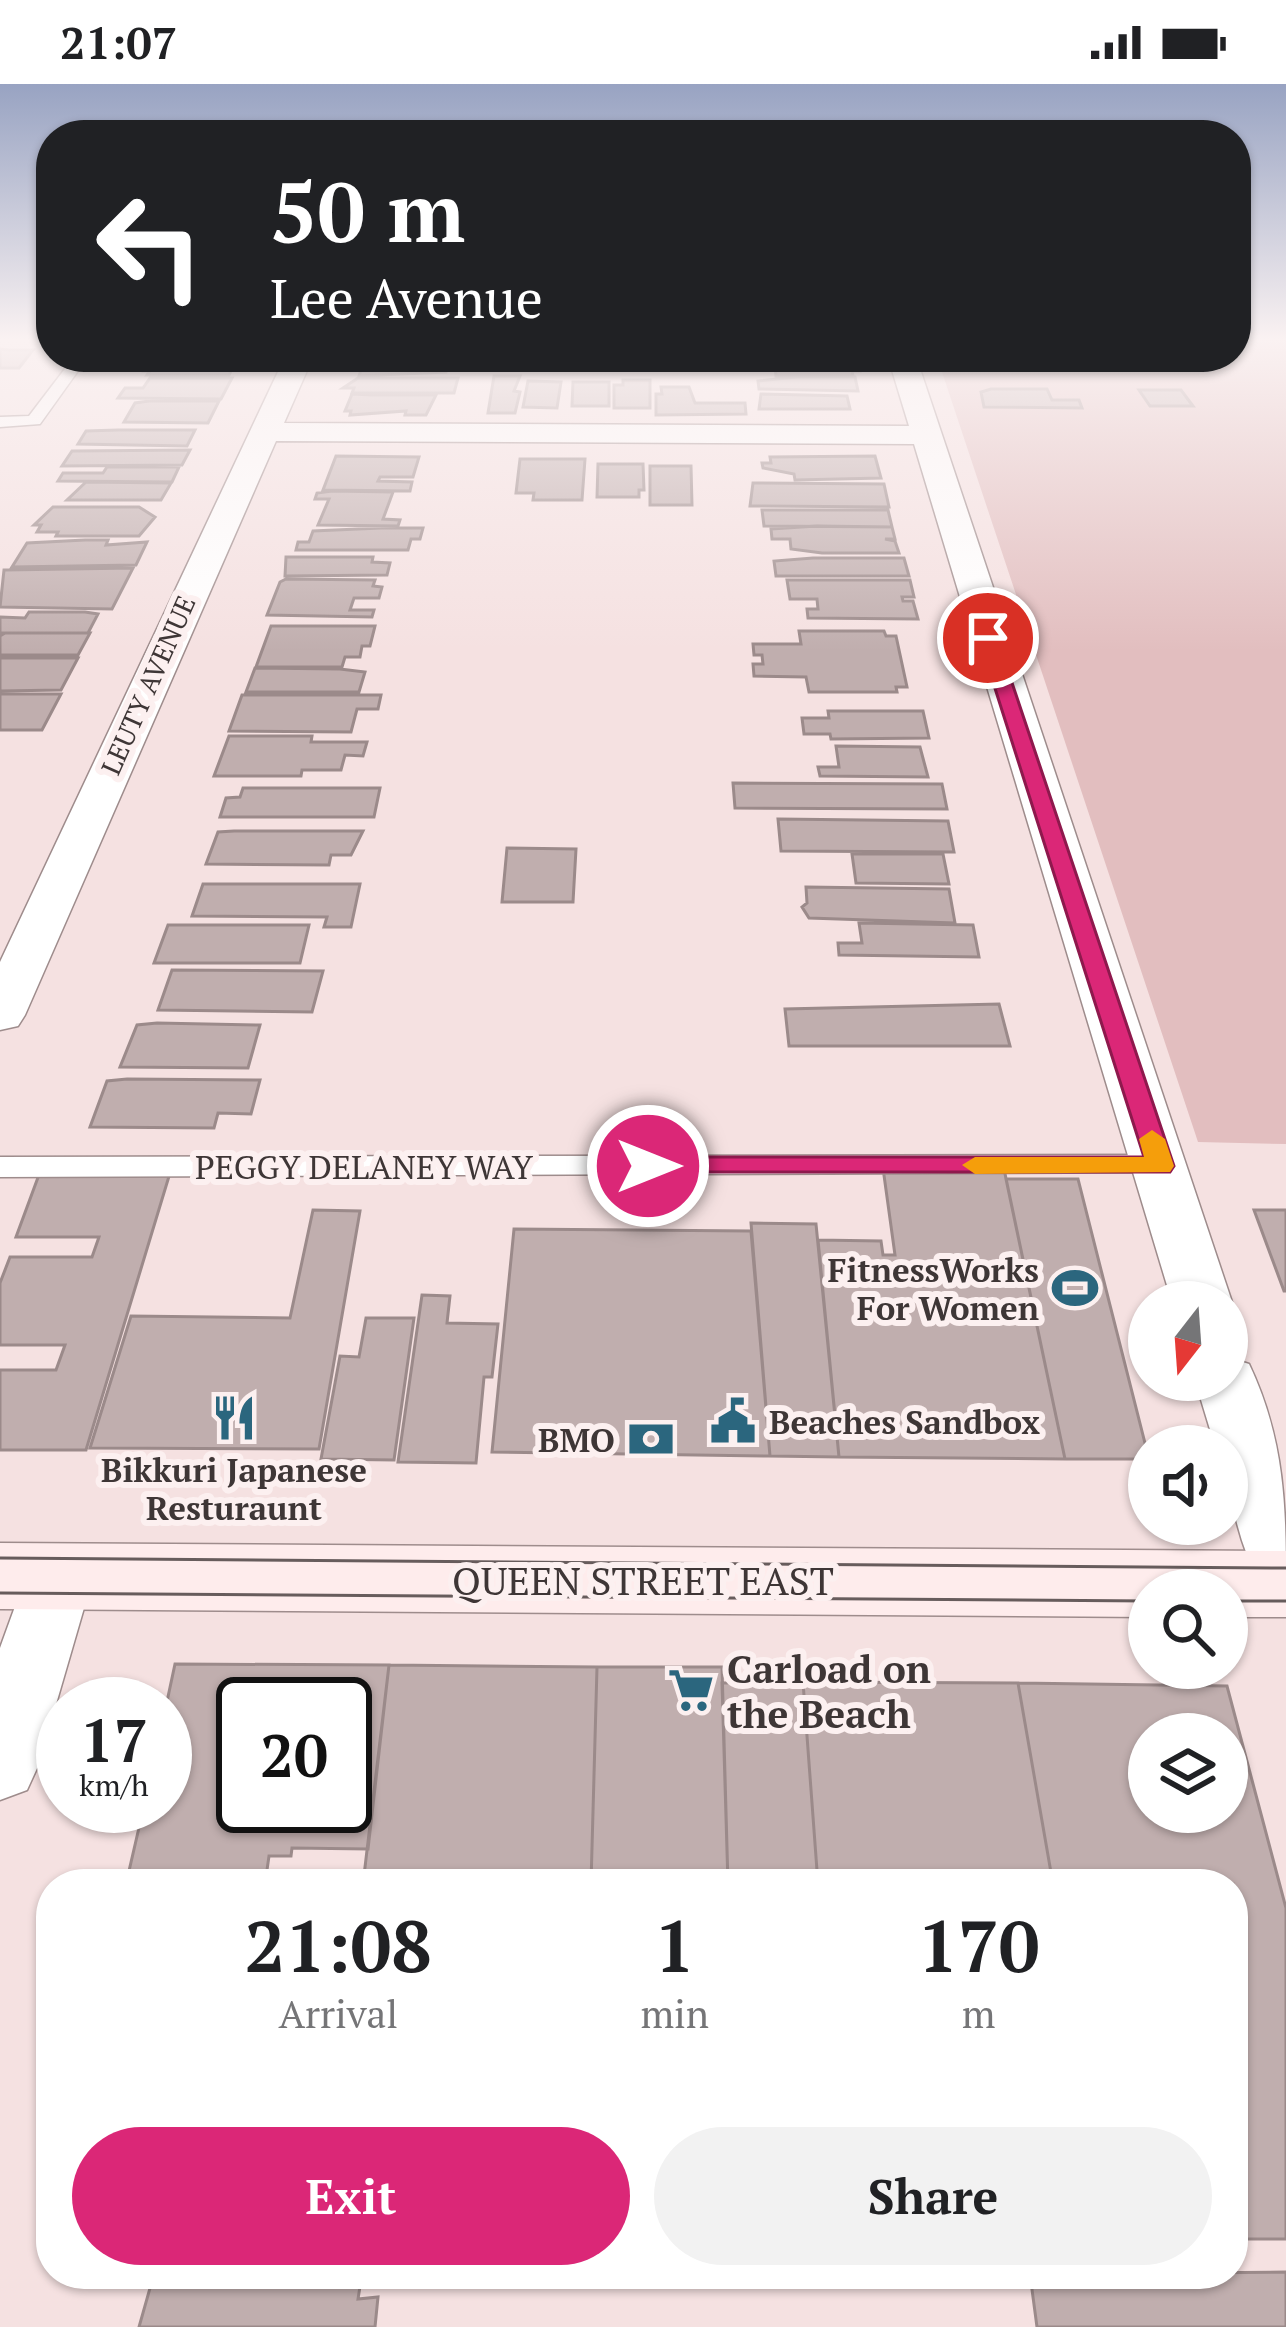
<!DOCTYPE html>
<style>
body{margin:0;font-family:"PT Serif",serif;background:#f2f2f2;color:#202124;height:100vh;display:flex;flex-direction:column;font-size:45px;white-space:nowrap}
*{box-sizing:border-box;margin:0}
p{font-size:39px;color:#757577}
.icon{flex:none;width:66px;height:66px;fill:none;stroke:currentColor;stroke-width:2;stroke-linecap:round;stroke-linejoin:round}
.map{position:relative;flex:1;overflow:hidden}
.details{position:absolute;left:36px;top:1785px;width:1212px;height:420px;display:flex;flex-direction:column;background:#fff;border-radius:48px;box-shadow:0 3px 9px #0004}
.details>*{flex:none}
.top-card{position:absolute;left:36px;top:36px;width:1215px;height:252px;border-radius:48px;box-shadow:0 3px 9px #0004;background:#202124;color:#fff;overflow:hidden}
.needle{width:78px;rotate:197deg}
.fabs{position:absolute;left:1128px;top:1197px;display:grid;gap:24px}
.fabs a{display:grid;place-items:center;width:120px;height:120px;border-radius:50%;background:#fff;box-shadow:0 3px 9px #0004;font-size:60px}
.speed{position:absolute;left:36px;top:1593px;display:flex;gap:24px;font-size:60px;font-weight:700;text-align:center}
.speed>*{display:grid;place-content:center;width:156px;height:156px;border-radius:50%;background:#fff;box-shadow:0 3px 9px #0004;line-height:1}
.speed small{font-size:30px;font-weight:400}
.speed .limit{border:6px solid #111;border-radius:18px;background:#fff;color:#111}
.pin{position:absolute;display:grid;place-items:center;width:102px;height:102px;color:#fff;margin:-51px;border:6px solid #fff;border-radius:50%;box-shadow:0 3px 12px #0007}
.me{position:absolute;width:132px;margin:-66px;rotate:90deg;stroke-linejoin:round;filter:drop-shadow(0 0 9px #0008)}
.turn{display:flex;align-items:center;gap:42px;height:252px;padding:0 36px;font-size:54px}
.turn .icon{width:156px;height:156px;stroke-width:2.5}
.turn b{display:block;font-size:84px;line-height:102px}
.eta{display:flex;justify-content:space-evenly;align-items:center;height:204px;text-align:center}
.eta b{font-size:72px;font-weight:800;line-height:84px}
.primary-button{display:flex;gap:24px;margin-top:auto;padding:24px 36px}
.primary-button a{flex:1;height:138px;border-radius:72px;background:#db2777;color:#fff;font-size:48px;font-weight:800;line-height:138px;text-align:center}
.primary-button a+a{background:#f2f2f2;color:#202124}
.status{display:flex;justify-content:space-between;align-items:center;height:84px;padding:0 60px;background:#fff;direction:ltr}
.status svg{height:33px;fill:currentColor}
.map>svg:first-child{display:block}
.green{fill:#e2bebf}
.building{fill:#c0aeae;stroke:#9b8a8a;stroke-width:3;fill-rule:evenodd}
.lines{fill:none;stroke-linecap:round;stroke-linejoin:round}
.service-casing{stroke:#9e8c8c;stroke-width:3}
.minor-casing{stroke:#9e8c8c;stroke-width:3}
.secondary-casing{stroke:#9e8c8c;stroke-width:3}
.service{fill:#fff;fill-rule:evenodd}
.minor{fill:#fff;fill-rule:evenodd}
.secondary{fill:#feecec;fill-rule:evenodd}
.tram{stroke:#675c5c;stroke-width:3}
.route{fill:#db2777;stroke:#8e194d;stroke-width:3}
.slow{fill:#f59e0b}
.labels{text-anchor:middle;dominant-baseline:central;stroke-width:12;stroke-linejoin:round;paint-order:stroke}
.far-street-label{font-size:27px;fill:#3e3636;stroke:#fcf0f0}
.street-label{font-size:33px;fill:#3e3636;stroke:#fcf0f0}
.poi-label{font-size:33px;font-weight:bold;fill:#3e3636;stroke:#fcf0f0;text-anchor:end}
.near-street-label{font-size:39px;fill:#3e3636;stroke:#fcf0f0}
.near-poi-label{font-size:39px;font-weight:bold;fill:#3e3636;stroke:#fcf0f0;text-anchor:start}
</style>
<div class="status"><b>21:07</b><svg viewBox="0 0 49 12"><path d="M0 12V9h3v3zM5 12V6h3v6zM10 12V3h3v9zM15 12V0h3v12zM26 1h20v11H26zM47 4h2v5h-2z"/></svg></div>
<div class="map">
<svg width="1286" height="2243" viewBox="0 0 1286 2243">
<rect width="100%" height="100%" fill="#f5e1e1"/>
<!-- green -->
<path class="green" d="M1236 253H1286V1060L1198 1058 937 273H1236Z"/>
<!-- building -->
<path class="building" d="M0 265 9 266H33L19 284H0Z
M160 273H238L229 291H147L150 287H144L151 275Z
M365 276H449L446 288 359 292Z
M775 280 851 281 858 287H852L853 292H776Z
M494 292H520L514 307 520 308 515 329H488Z
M797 293H855L858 307 759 305 758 297Z
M150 294H232L221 315 118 314 125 304H143Z
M358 294H458L454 309H352L354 304H343Z
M623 296H650V324H614V301H623Z
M528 297 561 298 557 324 523 323Z
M573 298H609V322H572Z
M661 303H689L695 319H745L746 330 656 331V310H662Z
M991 305H1047L1052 316H1079L1082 324 984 323 981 308Z
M1139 306H1181L1193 322H1150Z
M352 310 372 311H436L426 331H405L406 327 350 331 351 327H345Z
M761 310 847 312 850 325H759Z
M149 317H219L208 339 124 338 135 319Z
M118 346H195L187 362 78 360 86 347Z
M190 366 182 381 62 382 72 367Z
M336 372 419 373 413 393H380L378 397 412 398 410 407 323 406Z
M875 372 881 394 795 396 794 390 763 384 762 379H771L770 373Z
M520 375H585L582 416H533L534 409H516Z
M598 380H643L644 406H639V413H597Z
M650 382H691L692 421H650Z
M107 383H179L172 398 58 397 63 389H103Z
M86 398 171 399 161 416H67Z
M753 399 884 400 889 423 750 422Z
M332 407 393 408 383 435 400 436 398 442 318 441 329 415H315L317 409Z
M53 423H139L155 433 139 452H56L58 448H37L41 441H34Z
M762 426H888L892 443 764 442Z
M817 442 892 443 895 455H885L895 457 899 469H822L791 465 790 455H772L771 445Z
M381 444H423L420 455H411L408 466H296L298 458H309L313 447Z
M85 456H108L106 461 147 458 136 481 12 483 27 459Z
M286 473H373L372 478 390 479 387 491 285 492Z
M813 474H904L909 492H776L774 477Z
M133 484 112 525 0 523 4 486Z
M286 495 375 496 373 502 382 503 379 514H354L350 526H374L372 533 267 531 280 498Z
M787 496H910L914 513H902L903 517H913L918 535 808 534 807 525H818L817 515H790Z
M29 528H85L98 530 88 549H0V533L25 534Z
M271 542H375L370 562H362L360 573H345L342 583H256Z
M799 547H884L886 552H896L907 603H896L897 608H809L806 593 754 592 753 580H763L762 571H754L753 560H801Z
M5 549H90L78 571H0V552Z
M0 574H78L61 606 0 607Z
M255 584 340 585 365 588 359 608H246Z
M0 610H61L42 646H0Z
M242 611H381L378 625H357L351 648 229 647Z
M828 627H923L929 654 831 655 830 650H804L802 634H829Z
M229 652H312L311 658H367L363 672 345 671 341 686H302L301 692H214Z
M836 662 920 663 928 693 820 692 818 683H839Z
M733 699 942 700 947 725 735 724Z
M243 704H380L374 733H220L226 714 240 713Z
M778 735 948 737 954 768 781 767Z
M234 747H363L351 771H331L329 781 206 780 218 748Z
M507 764 576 765 573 818H502Z
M852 770H943L949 800 856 799Z
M203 800H360L351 843H324L327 833 192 832Z
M806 803 949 805 955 839 809 834 802 823 807 819Z
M859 839 973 841 979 873 839 871 838 859H862Z
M168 841H309L300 879H154Z
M172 886 323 887 312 928 158 926Z
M999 920 1010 962H789L785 925Z
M157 939 260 941 248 984 120 983 137 941Z
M127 995 260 996 251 1030 218 1029 214 1044 90 1043 107 997Z
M883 1084 1004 1085 1065 1375 839 1373 818 1156 881 1157 883 1171H895Z
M40 1088 170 1089 86 1366H0V1286H56L65 1261H0V1199L10 1173H92L99 1153H16Z
M1006 1095H1078L1149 1375H1065Z
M313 1126 360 1127 319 1365 90 1364 131 1232 290 1234Z
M1254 1126H1286V1207H1284Z
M751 1139 816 1140 839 1373 770 1372Z
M514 1145 751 1147 770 1372 492 1368Z
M422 1211 450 1212 447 1239 498 1240 492 1293H484L476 1379 398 1378Z
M366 1234H414L394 1376 321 1375 340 1272 359 1273Z
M175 1580 389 1581 368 1765 292 1764 291 1772H269L265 1800H126L144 1722H165V1627ZM243 1620H345V1722H243Z
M389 1581 597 1583 591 1800H363Z
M597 1583H722L728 1800H591Z
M803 1598 818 1800H728L722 1599Z
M803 1598 1018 1599 1053 1800H818Z
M1018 1599 1227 1602 1286 1824V2155H1233V1800H1053ZM1149 1650H1227V1728H1149Z
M1286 2188V2243H1037L1031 2198 1068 2200 1067 2190Z
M154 2190H362L358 2215 378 2213 375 2243H139Z"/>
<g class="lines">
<!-- service casing -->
<g class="service-casing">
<path id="service" d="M74 273H88L40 340 0 343V333L29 332Z
M1160 1071 1175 1081 1170 1088 0 1093V1073Z"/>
</g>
<!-- minor casing -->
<g class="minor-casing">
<path id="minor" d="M285 273H313L284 339 909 342 888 273H916L1232 1218 1227 1227V1218H1172L914 360 276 357 25 931 18 942 0 946V878Z
M1227 1273 1249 1280C1286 1358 1286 1426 1286 1511L1261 1503C1239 1459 1227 1411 1227 1362H1215L1195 1296H1227Z
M58 1464 83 1473 93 1493 38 1682 27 1706 0 1716V1564L33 1473Z"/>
</g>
<!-- secondary casing -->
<g class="secondary-casing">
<path id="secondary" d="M0 1459 1286 1467V1533H1227V1506H1149V1533L0 1525Z"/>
</g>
<!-- service -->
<use href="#service" class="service"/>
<!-- minor -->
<use href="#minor" class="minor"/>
<!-- secondary -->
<use href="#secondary" class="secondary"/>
<!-- tram -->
<path class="tram" d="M0 1474 1286 1484
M0 1509 1149 1517
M1227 1517H1286"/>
</g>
<!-- sky -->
<linearGradient id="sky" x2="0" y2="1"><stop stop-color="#98a3c2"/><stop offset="0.45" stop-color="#faf2f2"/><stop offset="1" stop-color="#faf2f2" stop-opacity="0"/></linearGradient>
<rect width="1286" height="567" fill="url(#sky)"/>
<!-- route -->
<path class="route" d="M988 548 997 554 1174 1082 1170 1088H639L635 1082 639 1076 648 1073H1144L979 554Z"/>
<!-- slow -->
<path class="slow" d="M1152 1046 1165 1055 1174 1082 1170 1088 975 1090 962 1081 975 1073H1144L1139 1055Z"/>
<!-- icons -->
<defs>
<g id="stadium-bare" transform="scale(3.6)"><path d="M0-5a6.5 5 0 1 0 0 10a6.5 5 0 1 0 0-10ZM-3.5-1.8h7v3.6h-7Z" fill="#2b667e" stroke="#fcf0f0" stroke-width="2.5" paint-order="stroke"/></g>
<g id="restaurant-bare" transform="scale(3.6)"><path d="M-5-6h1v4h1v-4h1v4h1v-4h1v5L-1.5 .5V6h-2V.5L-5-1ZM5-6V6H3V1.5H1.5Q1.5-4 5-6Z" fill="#2b667e" stroke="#fcf0f0" stroke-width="2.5" paint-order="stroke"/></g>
<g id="civic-bare" transform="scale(3.6)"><path d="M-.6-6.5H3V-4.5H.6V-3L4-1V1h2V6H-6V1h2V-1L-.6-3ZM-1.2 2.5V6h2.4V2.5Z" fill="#2b667e" stroke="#fcf0f0" stroke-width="2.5" paint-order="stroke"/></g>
<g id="bank-bare" transform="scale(3.6)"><path d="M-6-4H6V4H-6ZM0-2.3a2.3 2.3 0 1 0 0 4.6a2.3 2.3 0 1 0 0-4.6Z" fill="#2b667e" stroke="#fcf0f0" stroke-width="2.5" paint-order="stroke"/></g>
<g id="supermarket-bare" transform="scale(3.6)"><path d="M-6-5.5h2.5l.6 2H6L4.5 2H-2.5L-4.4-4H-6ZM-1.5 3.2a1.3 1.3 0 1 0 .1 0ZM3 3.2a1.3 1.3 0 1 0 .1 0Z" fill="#2b667e" stroke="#fcf0f0" stroke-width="2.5" paint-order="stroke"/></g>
</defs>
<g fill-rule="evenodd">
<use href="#stadium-bare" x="1075" y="1204"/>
<use href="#restaurant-bare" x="234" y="1334"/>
<use href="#civic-bare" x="733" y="1337"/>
<use href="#bank-bare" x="651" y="1355"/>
<use href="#supermarket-bare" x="691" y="1606"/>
</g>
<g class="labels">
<!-- far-street labels -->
<g class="far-street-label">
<text transform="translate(148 601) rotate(-66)">LEUTY AVENUE</text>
</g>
<!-- street labels -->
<g class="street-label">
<text x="364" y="1082">PEGGY DELANEY WAY</text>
</g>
<!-- poi labels -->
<g class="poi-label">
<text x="1039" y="1185">FitnessWorks<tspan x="1039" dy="38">For Women</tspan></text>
<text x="769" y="1337" text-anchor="start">Beaches Sandbox</text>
<text x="615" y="1355">BMO</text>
<text x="234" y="1385" text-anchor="middle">Bikkuri Japanese<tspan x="234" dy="38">Resturaunt</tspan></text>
</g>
<!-- near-street labels -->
<g class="near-street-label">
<text x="643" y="1496">QUEEN STREET EAST</text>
</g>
<!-- near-poi labels -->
<g class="near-poi-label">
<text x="727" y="1584">Carload on<tspan x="727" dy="45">the Beach</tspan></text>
</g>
</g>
</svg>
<div class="fabs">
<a><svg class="needle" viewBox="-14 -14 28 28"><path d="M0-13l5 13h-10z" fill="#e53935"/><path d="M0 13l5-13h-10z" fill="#757577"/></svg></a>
<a><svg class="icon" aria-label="sound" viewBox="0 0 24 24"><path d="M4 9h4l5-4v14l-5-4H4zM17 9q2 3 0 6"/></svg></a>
<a><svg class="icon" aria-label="search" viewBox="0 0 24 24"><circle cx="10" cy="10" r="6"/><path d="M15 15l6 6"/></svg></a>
<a><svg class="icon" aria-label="layers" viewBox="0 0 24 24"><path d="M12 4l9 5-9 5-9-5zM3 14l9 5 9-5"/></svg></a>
</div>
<div class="speed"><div>17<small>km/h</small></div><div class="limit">20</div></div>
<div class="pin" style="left:988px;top:554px;background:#d93025"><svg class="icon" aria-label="arrive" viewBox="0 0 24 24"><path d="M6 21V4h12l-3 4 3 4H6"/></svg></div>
<svg class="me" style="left:648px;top:1082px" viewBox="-20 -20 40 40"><circle r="17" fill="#db2777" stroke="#fff" stroke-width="3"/><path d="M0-11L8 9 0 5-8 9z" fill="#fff"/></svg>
<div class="top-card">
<div class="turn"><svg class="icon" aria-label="left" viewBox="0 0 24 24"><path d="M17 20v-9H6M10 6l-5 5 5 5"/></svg><div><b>50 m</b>Lee Avenue</div></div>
</div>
<section class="details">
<div class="eta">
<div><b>21:08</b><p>Arrival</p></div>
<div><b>1</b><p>min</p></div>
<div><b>170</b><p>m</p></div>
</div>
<div class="primary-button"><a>Exit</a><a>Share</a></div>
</section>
</div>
